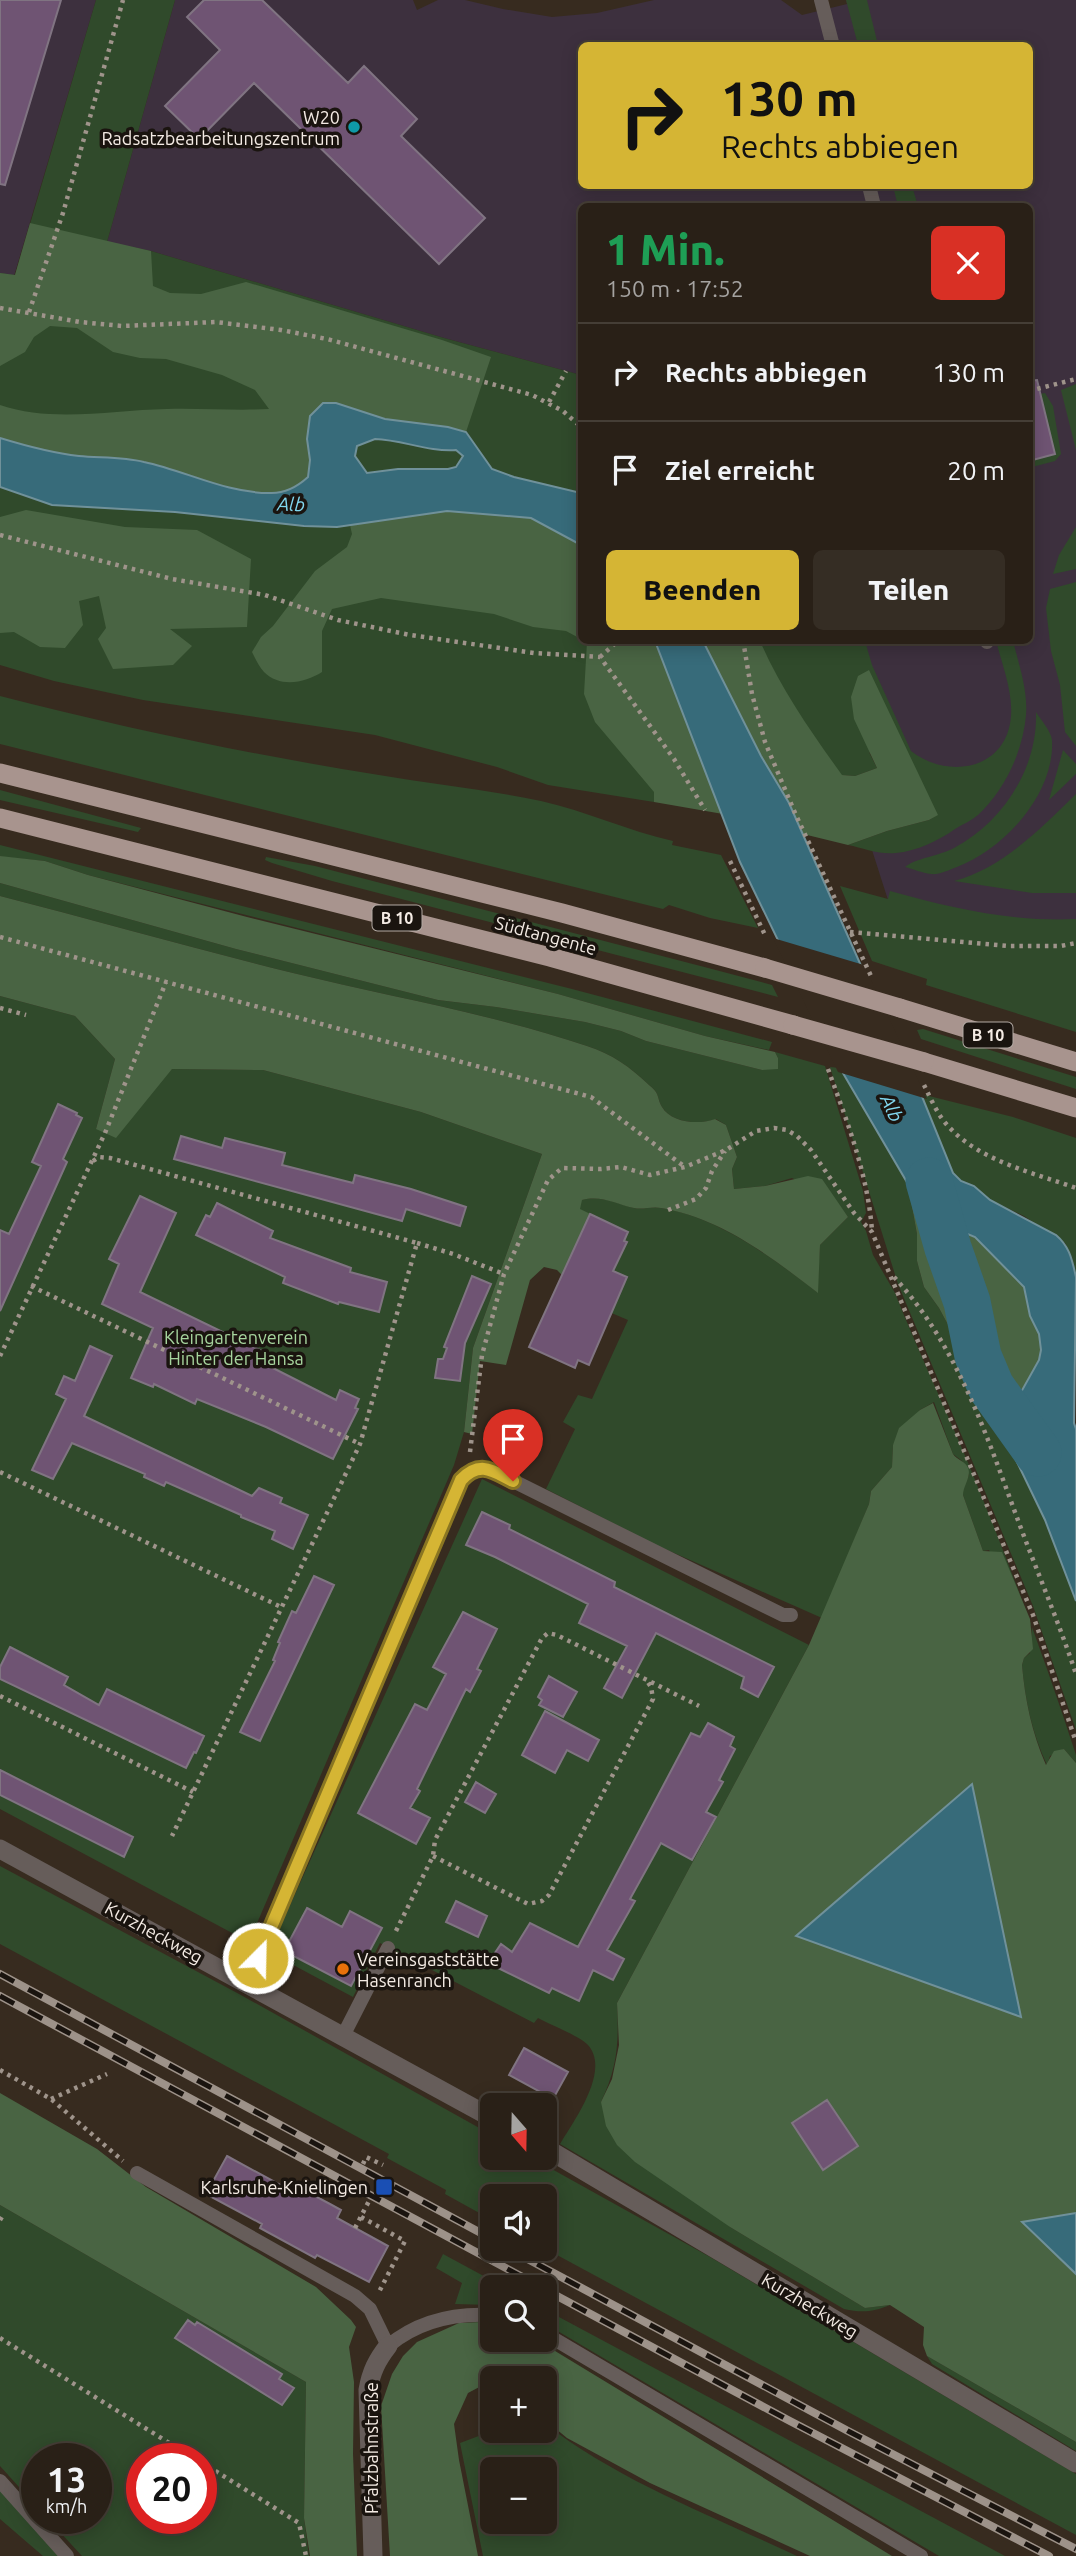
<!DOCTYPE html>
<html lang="de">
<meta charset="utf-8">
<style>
body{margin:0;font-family:Ubuntu,sans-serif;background:#352d24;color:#f1f3f6;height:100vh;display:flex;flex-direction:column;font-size:26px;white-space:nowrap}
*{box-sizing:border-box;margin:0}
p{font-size:23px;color:#a5a3a1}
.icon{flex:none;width:38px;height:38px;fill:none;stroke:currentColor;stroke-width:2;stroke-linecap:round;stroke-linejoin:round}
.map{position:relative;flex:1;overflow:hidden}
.side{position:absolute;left:578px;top:203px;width:455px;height:441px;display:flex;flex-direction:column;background:#292017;border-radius:10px;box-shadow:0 4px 18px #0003,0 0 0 2px #453e36}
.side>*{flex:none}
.banner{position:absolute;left:578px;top:42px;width:455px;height:147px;border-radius:10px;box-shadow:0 4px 18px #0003,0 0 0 2px #453e36;background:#d5b534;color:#111;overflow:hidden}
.needle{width:46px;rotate:160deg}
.controls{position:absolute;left:480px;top:2093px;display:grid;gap:14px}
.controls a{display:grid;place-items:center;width:77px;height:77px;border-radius:10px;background:#292017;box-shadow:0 4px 18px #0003,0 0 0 2px #453e36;font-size:35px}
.speed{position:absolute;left:21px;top:2443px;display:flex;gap:14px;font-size:35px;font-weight:700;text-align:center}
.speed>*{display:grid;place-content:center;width:91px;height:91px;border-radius:50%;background:#292017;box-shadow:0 4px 18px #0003,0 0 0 2px #453e36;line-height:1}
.speed small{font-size:18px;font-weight:400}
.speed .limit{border:10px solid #d22;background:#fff;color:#111}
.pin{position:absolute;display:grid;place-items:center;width:60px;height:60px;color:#fff;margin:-72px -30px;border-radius:50% 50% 50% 0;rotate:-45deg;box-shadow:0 0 7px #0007}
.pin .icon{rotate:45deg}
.me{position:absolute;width:77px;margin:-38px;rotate:23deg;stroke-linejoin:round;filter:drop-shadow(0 0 5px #0008)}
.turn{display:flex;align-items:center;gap:24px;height:147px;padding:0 28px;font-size:32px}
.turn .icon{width:91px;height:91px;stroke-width:2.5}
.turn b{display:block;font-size:49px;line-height:60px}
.round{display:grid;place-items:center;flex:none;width:74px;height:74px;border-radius:10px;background:#352d24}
.head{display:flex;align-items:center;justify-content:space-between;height:119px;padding:0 28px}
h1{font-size:42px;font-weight:800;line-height:52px;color:#1e9e55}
.action{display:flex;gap:14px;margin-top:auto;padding:14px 28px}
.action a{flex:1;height:80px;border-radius:10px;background:#d5b534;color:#111;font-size:28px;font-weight:800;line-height:80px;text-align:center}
.action a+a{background:#352d24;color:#f1f3f6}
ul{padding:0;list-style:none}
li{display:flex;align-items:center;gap:21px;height:98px;padding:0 28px;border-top:2px solid #453e36}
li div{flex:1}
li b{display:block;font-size:26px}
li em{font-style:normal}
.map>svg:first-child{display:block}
.industrial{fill:#3d303e;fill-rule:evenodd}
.green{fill:#304a2b;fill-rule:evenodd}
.forest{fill:#496443}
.water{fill:#376b7a;stroke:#70919a;stroke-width:2;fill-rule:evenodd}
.pier{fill:#372b1f}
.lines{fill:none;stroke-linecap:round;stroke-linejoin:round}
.river{stroke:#376b7a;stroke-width:47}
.building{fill:#6f5473;stroke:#807482;stroke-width:2}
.path{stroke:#9f948b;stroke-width:4.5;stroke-dasharray:3.5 5;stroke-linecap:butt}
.service{stroke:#665d5a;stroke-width:14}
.minor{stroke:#665d5a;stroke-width:19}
.trunk{stroke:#a8948e;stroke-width:19}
.rail-casing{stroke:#9d9289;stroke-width:8}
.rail{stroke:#1a140f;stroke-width:5;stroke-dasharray:16;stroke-linecap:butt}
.trunk-bridge{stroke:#a8948e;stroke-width:19}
.route-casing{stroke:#8a7622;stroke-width:18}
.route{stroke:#d5b534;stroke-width:12}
.culture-dot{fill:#0f9aa8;stroke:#1a140f;stroke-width:2.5}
.food-dot{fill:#e8710a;stroke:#1a140f;stroke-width:2.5}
.transit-dot{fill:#1a4fb4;stroke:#1a140f;stroke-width:2.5}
.labels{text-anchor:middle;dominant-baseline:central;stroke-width:7;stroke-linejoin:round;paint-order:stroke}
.shield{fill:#1a140f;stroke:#b3aaa4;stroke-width:2}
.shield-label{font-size:16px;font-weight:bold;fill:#f4ebe4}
.poi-label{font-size:18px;fill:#f4ebe4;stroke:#1a140f;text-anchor:end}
.street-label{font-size:18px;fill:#f4ebe4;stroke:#1a140f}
.park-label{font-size:18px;fill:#a6d49d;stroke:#1a140f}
.water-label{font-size:19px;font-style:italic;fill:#81d7ef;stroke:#1a140f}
</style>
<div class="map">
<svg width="1076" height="2556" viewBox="0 0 1076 2556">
<rect width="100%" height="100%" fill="#372b1f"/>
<!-- industrial -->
<path class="industrial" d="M0 0H96L14 276 0 273Z
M175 0H413L417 10 438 0H465L503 9 552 17 597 13 654 0H781L802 15 847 4 846 0H1076V924L1039 926 888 900 872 850 891 849 946 833 855 641 1029 640V206H581V375L444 338 151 251 107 242ZM581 46H1029V186H581Z"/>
<!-- green -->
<path class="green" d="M96 0H175L107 242 151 251 444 338 581 375V640L865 641 872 665 911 751C948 780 1007 770 1011 716 1013 692 1002 664 996 641H1013C1019 665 1028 690 1026 715 1023 751 1005 790 978 815 971 821 963 824 955 829 938 841 917 851 896 853 880 855 863 848 848 845L887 831 929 820 937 815 869 752 877 768 855 776 841 775 654 802 548 785 497 767 375 735 143 700 54 681 0 665V273L15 275Z
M846 0H867L878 45H858Z
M893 186H912L918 206H898Z
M1076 384V450L1061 390Z
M1045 393 1053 406 1061 454 1055 461 1032 467 1029 461 1055 454 1044 409 1029 396Z
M1076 527V569L1053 574 1059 555Z
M1076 582V746L1065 732 1060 685 1051 651 1046 608 1050 589Z
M0 696C124 728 253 755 379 775 433 784 488 790 541 801 586 811 628 831 673 841L672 845 721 855 758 928 710 918 669 905 663 909 0 744Z
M1036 712C1041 720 1051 731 1052 740 1055 794 1004 849 957 867 949 870 939 875 931 874 922 873 913 869 905 867 916 858 939 856 954 848 1003 822 1038 768 1036 712Z
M1063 750 1076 764V774L1049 800Z
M0 790 141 828 138 832 0 800Z
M1076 794V893H1032L954 881C1003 868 1041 828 1076 794Z
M0 845 572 989 772 1042 769 1050 705 1036 558 994 88 875 45 861 3 857 0 856Z
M266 857 315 866 712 969 772 985 778 997 332 881 272 863 265 860Z
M0 883 236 949 438 1000 496 1007 585 1022 621 1031 646 1041 762 1070 778 1058 775 1052 825 1066 863 1191 866 1213 861 1222 866 1231 873 1255 895 1293C918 1351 945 1407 969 1465 1008 1560 1044 1656 1076 1755V1763L1064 1749 1050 1756 1047 1765C1032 1733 1025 1700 1022 1665L1024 1658 1030 1653 1032 1627 989 1550 983 1551 963 1495V1488L969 1475 962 1461 953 1454 934 1402 920 1410 893 1445 892 1467 871 1491 869 1504 822 1618 656 1545 546 1489 575 1429 563 1422 578 1395 592 1399 628 1320 602 1309 607 1297 613 1271 626 1243 579 1209 581 1200C602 1195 615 1203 634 1208 642 1210 652 1206 661 1208 719 1217 772 1258 817 1292L820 1245 848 1217 834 1199 792 1178 765 1186 734 1189 732 1169 737 1157 726 1125 716 1119C700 1125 671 1123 662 1107 656 1096 661 1095 649 1085 630 1067 612 1054 587 1046 492 1014 391 997 293 973 195 949 98 921 0 896Z
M840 886 888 899 890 891C951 908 1012 922 1076 919V1032L926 985 927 979 872 961Z
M0 996 75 1016 115 1059 96 1129 172 1069 263 1070 421 1112 542 1154 473 1348 464 1432 454 1465 249 1942 0 1809Z
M923 1029 1076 1077V1089L921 1039 917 1030Z
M830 1067 840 1068 908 1185 917 1234V1261L924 1287 939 1308 975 1375 995 1404 1016 1460 1045 1520 1076 1601V1730L1033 1606 898 1284Z
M921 1094 1013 1117 1076 1138V1277L1072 1258 1065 1243 1024 1216 990 1200 974 1186 961 1181 953 1173Z
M482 1479 809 1645 617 2003C619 2041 618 2066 601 2102L730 2227 865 2308 890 2305C873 2312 862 2313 844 2309L560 2144C574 2121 612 2069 587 2044 579 2036 549 2024 538 2018L534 2023 380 1943 353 1997 269 1952Z
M0 1866 239 1994 492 2135V2158H532L710 2257 1076 2474V2535L544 2248V2196H492V2220L445 2194 446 2190 387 2158 389 2154 0 1944Z
M0 2205 306 2382 304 2518 309 2556H82L47 2518H96V2459H37V2507L0 2466ZM142 2459H201V2518H142Z
M443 2254 504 2287H492V2305L455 2304 462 2283 436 2268Z
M544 2309 1005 2556H939L544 2323Z
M927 2356 1076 2442V2451L932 2364Z
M544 2423C619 2481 712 2516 797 2556H483L460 2443 492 2431H544ZM492 2469H544V2522H492Z
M0 2489 60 2556H43L0 2519Z"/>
<!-- forest -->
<path class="forest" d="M30 223 151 251 153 286 170 293 201 294 246 282 442 340 491 357 466 432 448 427 385 419 336 403 307 439 310 460 308 477C297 487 285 494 269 493 226 493 186 471 144 462 123 457 100 458 79 456 52 453 26 446 0 438V405C53 423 112 410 167 409 200 408 236 411 269 409L255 390 222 375 166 359 140 358 113 352 77 328 50 326 34 337 25 352 0 366V273L15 275Z
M26 510 125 527 197 530 251 559 247 627 170 629 192 646 173 665 113 669 98 639 106 628 99 596 79 601 83 625 65 648 40 647 14 632 0 633V517Z
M447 511 531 518 581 545V639L566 631 533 627 494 614 381 598 332 609 322 631V672C305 683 280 688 264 672 259 667 255 658 252 652L261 637 273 626 315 571 347 547 352 534 350 525Z
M585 641H655L723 814 654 802V792L595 722 584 694 587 642Z
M703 641H760C781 689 811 732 842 775L855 776 877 768 854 719 851 697 858 676 869 670 938 815 929 820 887 831 848 845 803 834 789 803 761 756Z
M0 856 45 861 88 875 247 917 558 994 705 1036 775 1052 778 1058V1069L762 1070 646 1041 621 1031 585 1022 496 1007 438 1000 236 949 0 883Z
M0 896C98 921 195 949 293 973 391 997 492 1014 587 1046 612 1054 630 1067 649 1085 661 1095 656 1096 662 1107 671 1123 700 1125 715 1119L726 1125 737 1157 732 1169 734 1189 765 1186 808 1176 822 1179 848 1217 820 1245 818 1293C771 1257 721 1218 661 1208 652 1206 643 1210 634 1208 615 1204 602 1195 582 1200L580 1209 628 1232 624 1241 627 1242 613 1271 607 1297 562 1275 557 1270 544 1267 530 1280 506 1365 480 1361 472 1434 464 1432 473 1348 542 1154 421 1112 263 1070 172 1069 116 1138 96 1129 115 1059 75 1016 0 996Z
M908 1185 918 1201 961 1232 975 1237 1024 1286 1030 1316 1039 1334 1041 1350 1039 1360 1020 1394 1011 1403 1001 1401 995 1404 975 1375 939 1308 924 1287 917 1261V1234Z
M933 1403 953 1454C957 1460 963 1460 967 1466 973 1475 963 1485 963 1495L983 1551 1002 1552 1030 1619 1033 1649 1024 1658 1022 1665C1025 1700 1032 1733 1046 1765L1054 1751 1064 1749 1076 1763V2213L1022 2222 1076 2274V2442L927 2356 923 2345 924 2327 890 2305 865 2308 730 2227 635 2162 617 2145 606 2126 601 2102 612 2079 619 2045 617 2003 809 1645 869 1504 871 1491 892 1467 893 1445 899 1428 920 1410Z
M0 2093 97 2149 146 2187 316 2287 351 2320 356 2327 349 2347 354 2382 353 2454 357 2556H310L304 2518 306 2382 0 2205Z
M482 2322 492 2323V2340H537L892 2556H810L650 2483 567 2438 544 2419V2378H492V2386L485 2384 468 2393 454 2424 459 2460 478 2556H390L381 2406 392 2374 403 2356 417 2342 459 2323Z"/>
<!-- water -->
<path class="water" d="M323 403H336L385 419 448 427 466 432 492 469 514 477 581 493V545L531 518 447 511 337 527 304 526 175 512 52 505 0 487V438C26 446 52 453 79 456 100 458 123 457 144 462 186 471 226 493 269 493 285 494 297 487 308 477L310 460 307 439 310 416ZM375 439C403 440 428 452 456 450L463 456 456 467 448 469H398L367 473 355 456 357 446Z
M655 641H703L761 756 789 803 870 986 921 1094 953 1173 961 1181 974 1186 990 1200 1056 1235C1070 1247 1072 1260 1076 1277L1074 1423 1076 1429V1601L1045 1520 1016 1460 995 1404 1000 1401 1012 1403 1020 1394 1039 1360 1041 1350 1039 1334 1030 1316 1024 1287 975 1237 941 1223 918 1201 840 1068 740 862Z
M972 1784 1021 2017 796 1936Z
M1076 2213V2274L1022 2222Z"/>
<!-- pier -->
<path class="pier" d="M773 938 864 965 927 1099 838 1072Z"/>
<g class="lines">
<!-- river -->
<path class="river" d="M929 1181 948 1248 967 1302 978 1356 991 1387 1038 1453"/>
</g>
<!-- building -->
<path class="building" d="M0 0H61L5 185 0 184Z
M204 0H262L348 83 364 66 417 119 401 136 485 218 439 264 254 83 199 139 165 106 220 50 187 17Z
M1037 380 1055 454 1029 461V381Z
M58 1104 77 1113 76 1115 82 1118 63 1159 67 1162 0 1311V1230L9 1234 41 1166 32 1162Z
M181 1136 222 1148 225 1138 285 1153 282 1165 353 1183 355 1175 411 1189 466 1207 460 1226 406 1209 402 1221 174 1159Z
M140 1196 176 1213 140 1292 268 1354 263 1363 336 1400 340 1390 359 1399 355 1408 358 1409 333 1459 266 1427 197 1399 195 1404 154 1384 153 1387 131 1378 153 1328 102 1304 119 1264 109 1259Z
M217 1203 273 1231 270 1238 351 1268 350 1272 387 1282 379 1312 339 1302 338 1304 283 1283 285 1277 196 1235 206 1215 210 1217Z
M590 1214 628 1232 624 1241 627 1242 613 1271 627 1277 589 1365 578 1360 575 1368 529 1347Z
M472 1276 491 1284 465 1343 460 1381 435 1378 438 1359H443L447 1348 444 1347Z
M90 1346 112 1356 84 1416 252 1496 259 1488 282 1498 280 1503 308 1515 293 1549 272 1539 275 1531 241 1517V1515L166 1482 164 1486 144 1477 145 1474 72 1443 53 1479 32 1470 66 1399 56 1394 64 1376 75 1381Z
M482 1512 510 1525 509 1529 615 1582 614 1587 774 1667 758 1697 741 1688 744 1677 656 1633 622 1698 604 1688 627 1646 579 1623 588 1604 495 1557 466 1545Z
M314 1576 334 1585 260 1741 240 1732 275 1661 273 1660 280 1643 278 1642 292 1611 296 1613Z
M463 1612 497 1629 477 1669 481 1671 470 1692 466 1689 417 1789 420 1791 410 1808 430 1818 416 1844 358 1813 415 1704 427 1710 446 1674 433 1667Z
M10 1647 68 1677 64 1685 99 1705 107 1689 204 1736 196 1753 194 1752 186 1768 0 1679V1667Z
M549 1676 577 1692 563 1717 539 1705 542 1700 538 1697Z
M545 1711 599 1740 588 1761 567 1750 555 1773 522 1755Z
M708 1723 734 1737 730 1746 735 1749 719 1780 723 1782 706 1812 716 1817 692 1860 661 1843 630 1899 635 1901 607 1950 624 1959 613 1980 593 1970 579 2001 552 1988 549 1993 488 1963 501 1944 512 1952 530 1923 578 1947 691 1733 700 1737Z
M0 1770 133 1837 124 1857 0 1795Z
M476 1782 496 1794 485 1813 465 1802Z
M456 1901 487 1916 478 1937 446 1922Z
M307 1908 342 1927 350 1911 382 1928 351 1986 284 1951Z
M524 2048 568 2072 553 2099 509 2075Z
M827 2100 858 2146 823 2170 792 2123Z
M227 2156 284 2187 287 2181 330 2204 341 2210 337 2218 388 2246 369 2282 317 2255 315 2258 260 2228 262 2224 206 2194Z
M188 2320 195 2325 197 2322 282 2374 279 2379 294 2388 282 2405 175 2338Z"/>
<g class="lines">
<!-- path -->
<path class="path" d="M0 308 80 322 122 326 216 322 281 330 327 339 532 395 563 411 581 427
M29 312 63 213 123 0
M1029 391 1076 379
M549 402 566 371
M0 535 172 579 265 595 338 620 410 635 534 653 600 657 674 759 705 810
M743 640 752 694 765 742 795 813 871 976
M600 657 619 640
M730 861 765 935
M850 932 1009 946H1061L1076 943
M0 937 591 1097 685 1167
M0 1008 26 1015
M828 1069C847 1121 868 1175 872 1231
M924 1085C931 1099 938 1116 949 1127 980 1161 1034 1173 1076 1188
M93 1161 99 1157 110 1158 417 1243 360 1444 172 1836
M668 1210 696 1199 706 1188 712 1171 725 1151
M417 1243 453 1254 504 1274
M894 1277C958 1346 987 1437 1019 1523 1038 1574 1059 1623 1076 1674
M31 1286 360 1444
M0 1356 105 1133 166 982
M470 1452 482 1355 504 1274 548 1180 562 1168 601 1169 621 1167 650 1175 685 1167 726 1150 756 1131 774 1128 787 1130 797 1136 811 1150 854 1213 872 1232 1033 1615 1076 1742
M0 1472 281 1607
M0 1696 193 1792
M433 1856 528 1904 542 1901 549 1895 653 1699 651 1687 647 1681
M396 1931 433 1856 435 1840 542 1638 548 1633 557 1635 699 1706
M0 2070 51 2099 123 2161
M51 2099 107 2074
M363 2164 366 2157 383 2165
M361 2217 405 2241 379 2292
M0 2220 3 2215
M355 2228 369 2201
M0 2338 195 2459
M201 2462 299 2523 306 2556"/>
<!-- service -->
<path class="service" d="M821 0 833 46
M869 186 874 206
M987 640V642
M247 1983 461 1480C470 1470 476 1468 489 1469L783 1615H791
M343 2036 388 1948
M137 2173 355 2296 370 2309 388 2346C418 2321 454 2313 492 2315
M544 2333 921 2556
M0 2481 67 2556"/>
<!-- minor -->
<path class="minor" d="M0 1849 492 2118
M544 2147 1076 2463
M373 2556 368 2390C371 2372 377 2360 388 2346"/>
<!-- trunk -->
<path class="trunk" d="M0 773 562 913 765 968
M0 818 550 957 793 1025
M900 1008 1076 1062
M924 1062 1076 1108"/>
<!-- rail casing -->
<g class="rail-casing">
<path id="rail" d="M0 1974 492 2239
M0 1996 541 2287
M509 2249 848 2431 1076 2549
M544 2289 788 2420 1049 2556"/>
</g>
<!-- rail -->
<use href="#rail" class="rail"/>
<!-- trunk-bridge -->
<path class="trunk-bridge" d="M765 968 900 1008
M793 1025 924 1062"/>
</g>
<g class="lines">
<!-- route casing -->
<g class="route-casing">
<path id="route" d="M258 1958 461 1480C480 1460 493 1471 513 1481"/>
</g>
<!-- route -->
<use href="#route" class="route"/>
</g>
<!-- markers -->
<circle class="culture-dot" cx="354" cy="127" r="7"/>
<circle class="food-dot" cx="343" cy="1969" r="7"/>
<rect class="transit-dot" x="375" y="2178" width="18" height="18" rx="3.5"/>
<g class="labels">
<!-- shield labels -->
<g class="shield">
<rect x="372.5" y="905.5" width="49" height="25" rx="5"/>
<rect x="963.5" y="1022.5" width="49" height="25" rx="5"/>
</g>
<g class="shield-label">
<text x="397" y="918">B 10</text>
<text x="988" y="1035">B 10</text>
</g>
<!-- poi labels -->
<g class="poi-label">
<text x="340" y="117">W20<tspan x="340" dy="21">Radsatzbearbeitungszentrum</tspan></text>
<text x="357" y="1959" text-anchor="start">Vereinsgaststätte<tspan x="357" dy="21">Hasenranch</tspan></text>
<text x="368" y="2187">Karlsruhe-Knielingen</text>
</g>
<!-- street labels -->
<g class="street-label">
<text transform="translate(546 935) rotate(15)">Südtangente</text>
<text transform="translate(154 1932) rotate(29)">Kurzheckweg</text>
<text transform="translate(810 2305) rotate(31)">Kurzheckweg</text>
<text transform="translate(371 2448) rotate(-90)">Pfalzbahnstraße</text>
</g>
<!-- park labels -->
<g class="park-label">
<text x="236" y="1337">Kleingartenverein<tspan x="236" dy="21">Hinter der Hansa</tspan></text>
</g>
<!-- water labels -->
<g class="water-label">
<text transform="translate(291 504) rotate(2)">Alb</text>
<text transform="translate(892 1108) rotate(65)">Alb</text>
</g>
</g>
</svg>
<div class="controls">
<a><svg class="needle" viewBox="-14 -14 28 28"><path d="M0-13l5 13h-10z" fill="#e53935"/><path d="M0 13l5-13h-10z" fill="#a5a3a1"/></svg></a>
<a><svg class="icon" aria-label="sound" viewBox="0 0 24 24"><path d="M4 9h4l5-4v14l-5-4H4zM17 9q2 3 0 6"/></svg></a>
<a><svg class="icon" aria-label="search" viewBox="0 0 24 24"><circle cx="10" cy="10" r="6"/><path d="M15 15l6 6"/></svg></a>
<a>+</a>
<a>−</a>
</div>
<div class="speed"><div>13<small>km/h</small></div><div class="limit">20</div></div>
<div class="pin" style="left:513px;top:1481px;background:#d93025"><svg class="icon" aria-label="arrive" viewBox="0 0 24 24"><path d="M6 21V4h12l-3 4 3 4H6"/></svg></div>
<svg class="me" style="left:258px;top:1958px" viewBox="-20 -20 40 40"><circle r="17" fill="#d5b534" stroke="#fff" stroke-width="3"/><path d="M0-11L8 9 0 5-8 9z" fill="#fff"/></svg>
<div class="banner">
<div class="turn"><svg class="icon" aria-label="right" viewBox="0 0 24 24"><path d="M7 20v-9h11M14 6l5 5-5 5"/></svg><div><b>130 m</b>Rechts abbiegen</div></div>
</div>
<section class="side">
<div class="head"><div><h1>1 Min.</h1><p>150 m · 17:52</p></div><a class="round" style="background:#d93025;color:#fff"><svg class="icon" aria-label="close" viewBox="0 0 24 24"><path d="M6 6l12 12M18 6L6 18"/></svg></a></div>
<ul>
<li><svg class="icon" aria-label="right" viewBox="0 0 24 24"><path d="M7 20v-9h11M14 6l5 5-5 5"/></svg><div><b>Rechts abbiegen</b></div><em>130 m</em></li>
<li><svg class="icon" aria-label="arrive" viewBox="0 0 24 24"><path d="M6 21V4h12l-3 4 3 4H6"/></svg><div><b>Ziel erreicht</b></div><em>20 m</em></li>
</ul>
<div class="action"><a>Beenden</a><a>Teilen</a></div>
</section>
</div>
